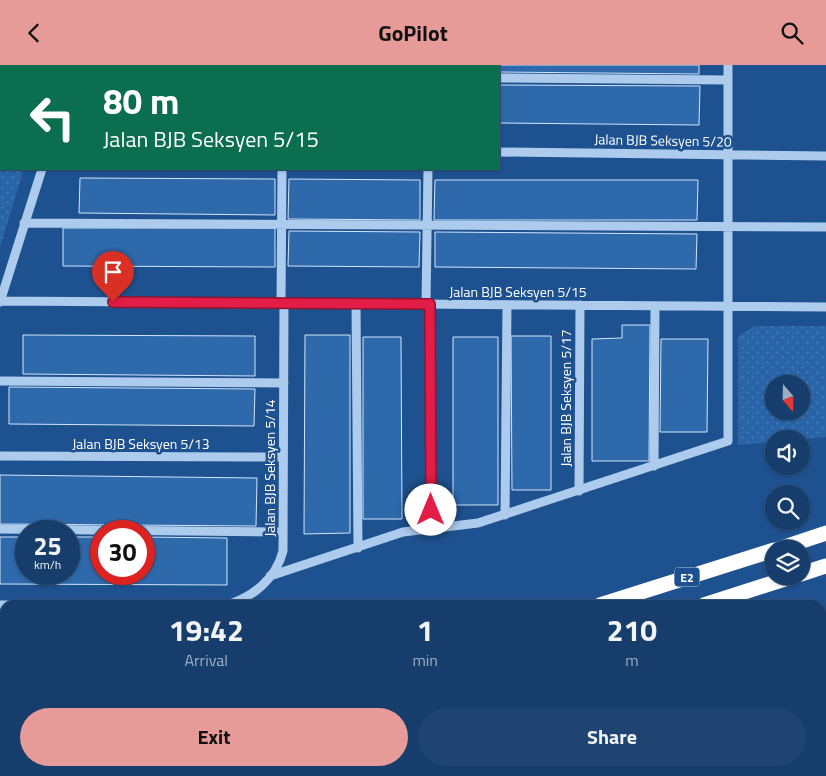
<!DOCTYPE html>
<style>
body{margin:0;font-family:"Titillium Web",sans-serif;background:#1f4471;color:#f1f3f6;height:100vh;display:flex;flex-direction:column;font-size:19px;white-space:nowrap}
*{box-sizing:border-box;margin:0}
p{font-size:16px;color:#9eaec1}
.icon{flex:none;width:28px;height:28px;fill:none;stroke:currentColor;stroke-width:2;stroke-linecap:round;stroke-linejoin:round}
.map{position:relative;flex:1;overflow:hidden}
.drawer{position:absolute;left:0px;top:535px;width:826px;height:176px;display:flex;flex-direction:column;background:#163d6b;border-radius:15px 15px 0 0;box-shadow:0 1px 4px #0004,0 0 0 1px #35567e}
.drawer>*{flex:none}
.top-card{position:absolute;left:0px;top:0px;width:500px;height:105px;box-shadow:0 1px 4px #0004,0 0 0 1px #35567e;background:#0b6e4f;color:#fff;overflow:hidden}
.needle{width:32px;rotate:160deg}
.fabs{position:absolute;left:765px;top:310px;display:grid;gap:10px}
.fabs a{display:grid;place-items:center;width:45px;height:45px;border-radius:50%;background:#163d6b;box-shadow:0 1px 4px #0004,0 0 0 1px #35567e;font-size:25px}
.speed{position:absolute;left:15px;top:455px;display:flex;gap:10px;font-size:25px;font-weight:700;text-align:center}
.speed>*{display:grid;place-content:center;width:65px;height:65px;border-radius:50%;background:#163d6b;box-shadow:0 1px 4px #0004,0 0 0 1px #35567e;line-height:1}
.speed small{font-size:12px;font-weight:400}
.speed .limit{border:8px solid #d22;background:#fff;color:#111}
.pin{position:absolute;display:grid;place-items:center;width:42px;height:42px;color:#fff;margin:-51px -21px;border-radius:50% 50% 50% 0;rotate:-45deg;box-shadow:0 0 5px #0007}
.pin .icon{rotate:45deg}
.me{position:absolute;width:55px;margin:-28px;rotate:0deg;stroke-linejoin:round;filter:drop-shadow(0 0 4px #0008)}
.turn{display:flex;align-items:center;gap:18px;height:105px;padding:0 20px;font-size:22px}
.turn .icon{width:65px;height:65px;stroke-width:2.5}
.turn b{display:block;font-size:35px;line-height:42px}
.eta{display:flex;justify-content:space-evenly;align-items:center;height:85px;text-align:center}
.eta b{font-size:30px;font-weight:700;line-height:35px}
.primary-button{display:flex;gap:10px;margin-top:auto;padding:10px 20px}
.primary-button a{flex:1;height:58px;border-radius:30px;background:#e69b98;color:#111;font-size:20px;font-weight:700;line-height:58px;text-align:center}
.primary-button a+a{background:#1f4471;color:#f1f3f6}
header{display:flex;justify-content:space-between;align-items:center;height:65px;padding:0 20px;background:#e69b98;color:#111;font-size:22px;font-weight:700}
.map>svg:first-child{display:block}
.grass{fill:url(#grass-dots);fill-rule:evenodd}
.building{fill:#2e69ac;stroke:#d3e5f9}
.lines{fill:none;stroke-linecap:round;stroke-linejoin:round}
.minor{stroke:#adcbed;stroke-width:9}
.highway{stroke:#fff;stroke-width:15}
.route-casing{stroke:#92132f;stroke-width:12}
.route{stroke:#e11d48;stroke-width:9}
.labels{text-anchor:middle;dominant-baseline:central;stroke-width:5;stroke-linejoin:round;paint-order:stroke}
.shield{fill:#1e518f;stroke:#bccbdd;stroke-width:1}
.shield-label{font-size:12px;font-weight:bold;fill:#fff}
.street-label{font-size:14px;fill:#fff;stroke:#1e518f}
</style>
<header><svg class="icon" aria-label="back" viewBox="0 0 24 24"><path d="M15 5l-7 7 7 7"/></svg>GoPilot<svg class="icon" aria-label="search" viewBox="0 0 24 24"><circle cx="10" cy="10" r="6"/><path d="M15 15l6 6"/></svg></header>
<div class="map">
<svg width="826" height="711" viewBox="0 0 826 711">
<defs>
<pattern id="grass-dots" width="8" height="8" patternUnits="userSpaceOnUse" patternTransform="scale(1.25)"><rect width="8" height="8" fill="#2864a7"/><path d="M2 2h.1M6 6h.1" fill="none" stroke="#487bb4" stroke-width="1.8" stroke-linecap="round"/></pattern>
</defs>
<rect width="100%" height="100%" fill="#1e518f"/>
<!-- grass -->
<path class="grass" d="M0 0H56L1 1V104H24L0 182Z
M755 261H826V372L801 374H774V377L738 380V271ZM774 319H801V346H774Z"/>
<!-- building -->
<path class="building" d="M156 0H422L156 1Z
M435 0H699V9L499 7V1H435Z
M499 20 700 21 699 60 499 58Z
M80 113 275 114V150L79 148Z
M289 114 420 115V155L288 154Z
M435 115H698L697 155H434Z
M63 163H275V202L63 201Z
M289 166 420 167 419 202 288 201Z
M435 167 697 169 696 204 435 202Z
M622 260H650L649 396H592V274L622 273Z
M23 270 255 271V311L23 309Z
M305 270H350V468L304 469Z
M511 271H551V425H512Z
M363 272H401L402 454H363Z
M453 272H498V440H453Z
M661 274H708L707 367H660Z
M9 322 255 324 254 361 9 359Z
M0 410 257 413 256 461 0 459Z
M0 472H26V509H69V472H101V509H144V472L227 473V520L0 519Z"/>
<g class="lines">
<!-- minor -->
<path class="minor" d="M75 1V0
M110 1V0
M429 1V0
M499 13 728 15
M499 87 826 91
M24 158 826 162
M0 236 826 242
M0 237 42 104
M281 238 282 104
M356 239 358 483
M426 239 428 104
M430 239 431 464
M0 316 284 318
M0 391 283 392
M654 401 655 241
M579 426 580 240
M505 450 507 240
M0 464 283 467
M270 511 403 467 478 458 728 376V0
M0 540H128
M226 540C252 533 276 514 283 486L284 238"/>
<!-- highway -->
<path class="highway" d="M778 484 826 468
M801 509 826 501
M600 540 774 485
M704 540 794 511
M60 711 75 706
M168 711 183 706"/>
</g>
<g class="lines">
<!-- route casing -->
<g class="route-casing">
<path id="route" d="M113 237 430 239 431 445"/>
</g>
<!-- route -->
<use href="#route" class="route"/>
</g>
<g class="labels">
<!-- shield labels -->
<rect class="shield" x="674.5" y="502.5" width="25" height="19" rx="4"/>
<g class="shield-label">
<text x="687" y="512">E2</text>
</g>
<!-- street labels -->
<g class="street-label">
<text transform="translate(663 75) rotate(1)">Jalan BJB Seksyen 5/20</text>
<text x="518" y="226">Jalan BJB Seksyen 5/15</text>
<text transform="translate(565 333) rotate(-90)">Jalan BJB Seksyen 5/17</text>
<text x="141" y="378">Jalan BJB Seksyen 5/13</text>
<text transform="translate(269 403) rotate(-90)">Jalan BJB Seksyen 5/14</text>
</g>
</g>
</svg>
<div class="fabs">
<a><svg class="needle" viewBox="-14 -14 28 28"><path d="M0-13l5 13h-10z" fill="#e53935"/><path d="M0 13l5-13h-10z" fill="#9eaec1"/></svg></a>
<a><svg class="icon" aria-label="sound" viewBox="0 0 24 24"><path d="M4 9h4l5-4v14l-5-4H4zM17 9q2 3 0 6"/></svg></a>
<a><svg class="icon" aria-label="search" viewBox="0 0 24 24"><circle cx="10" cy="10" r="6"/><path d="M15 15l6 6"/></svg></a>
<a><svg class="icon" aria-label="layers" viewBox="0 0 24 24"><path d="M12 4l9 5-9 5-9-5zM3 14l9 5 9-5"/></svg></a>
</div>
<div class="speed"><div>25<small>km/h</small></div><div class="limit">30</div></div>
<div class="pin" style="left:113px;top:237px;background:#d93025"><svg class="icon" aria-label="arrive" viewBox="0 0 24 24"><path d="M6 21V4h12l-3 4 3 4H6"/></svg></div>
<svg class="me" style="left:431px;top:445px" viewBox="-20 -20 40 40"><circle r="19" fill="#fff"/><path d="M0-13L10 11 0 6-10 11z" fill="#e11d48"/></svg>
<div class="top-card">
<div class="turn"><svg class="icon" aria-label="left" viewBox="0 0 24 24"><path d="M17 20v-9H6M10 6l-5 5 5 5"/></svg><div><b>80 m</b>Jalan BJB Seksyen 5/15</div></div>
</div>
<section class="drawer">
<div class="eta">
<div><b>19:42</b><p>Arrival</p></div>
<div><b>1</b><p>min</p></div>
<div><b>210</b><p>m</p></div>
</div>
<div class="primary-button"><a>Exit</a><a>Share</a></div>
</section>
</div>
